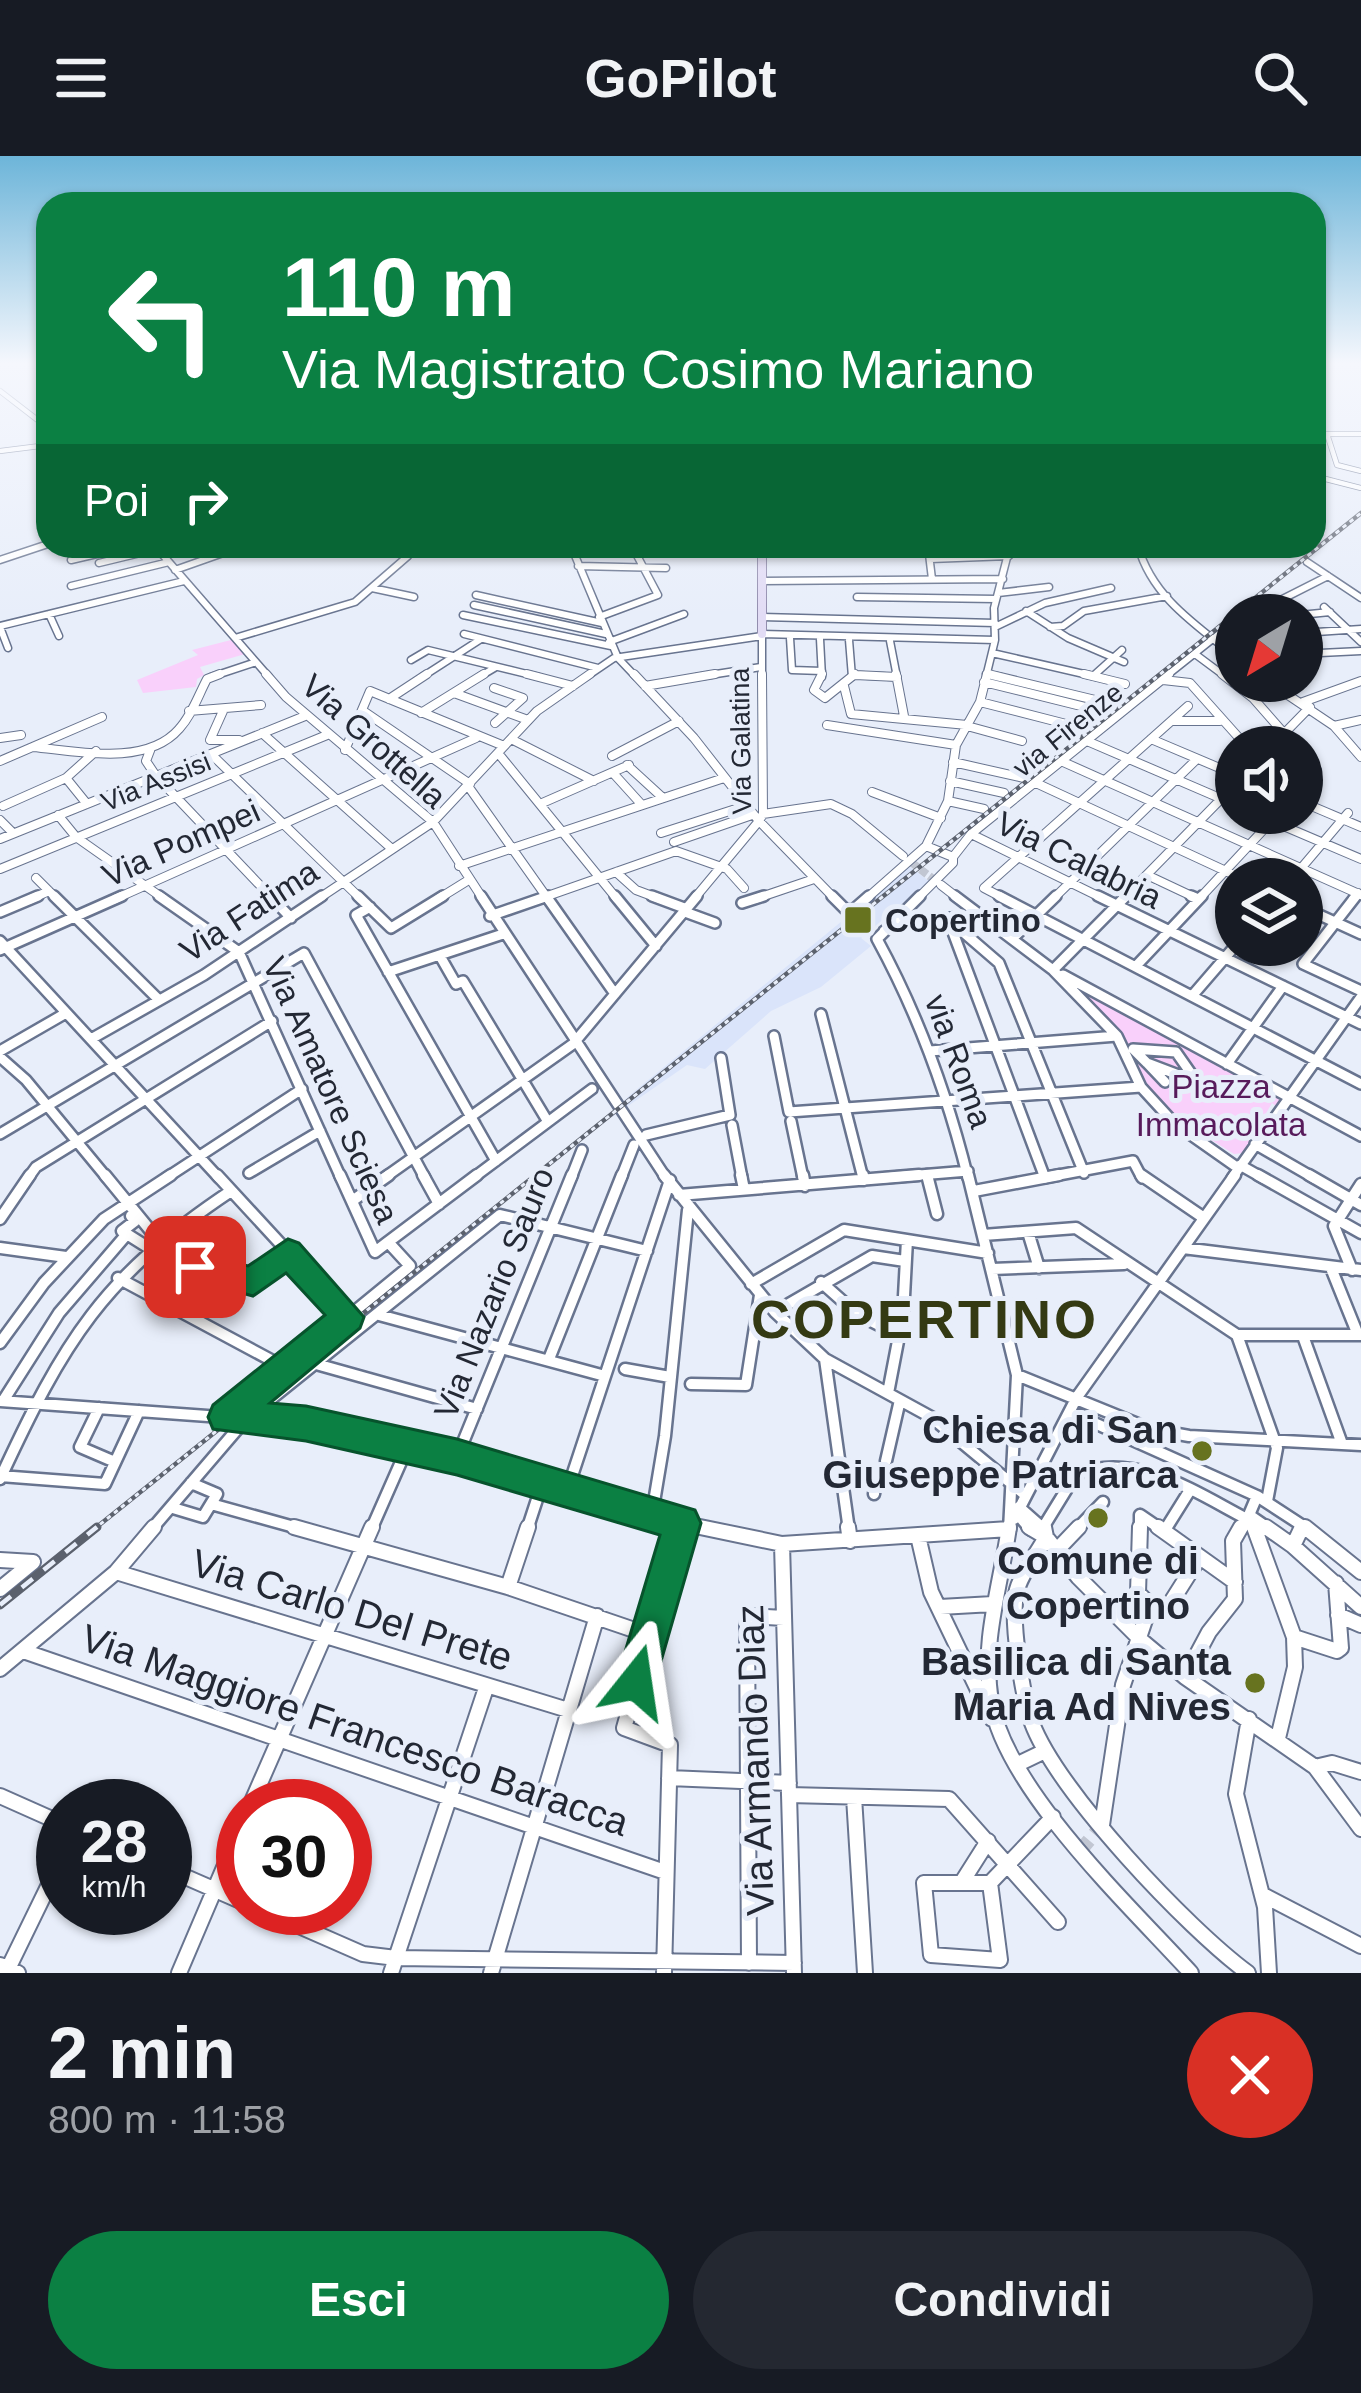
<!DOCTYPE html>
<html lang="it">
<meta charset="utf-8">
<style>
body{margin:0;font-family:Helvetica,sans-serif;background:#242831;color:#f1f3f6;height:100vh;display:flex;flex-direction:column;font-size:45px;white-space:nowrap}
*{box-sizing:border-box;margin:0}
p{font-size:39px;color:#9ea1a6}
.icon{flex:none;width:66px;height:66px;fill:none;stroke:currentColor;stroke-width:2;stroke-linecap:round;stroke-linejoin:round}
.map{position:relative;height:1817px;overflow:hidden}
.side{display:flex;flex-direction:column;background:#171b24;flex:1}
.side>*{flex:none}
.top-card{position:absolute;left:36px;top:36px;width:1290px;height:366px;border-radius:36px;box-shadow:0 3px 9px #0004;background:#0b8043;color:#fff;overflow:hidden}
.needle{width:78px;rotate:218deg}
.fabs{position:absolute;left:1215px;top:438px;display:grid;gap:24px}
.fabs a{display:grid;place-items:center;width:108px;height:108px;border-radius:50%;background:#171b24;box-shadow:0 3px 9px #0004;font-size:60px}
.speed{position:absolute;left:36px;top:1623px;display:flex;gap:24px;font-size:60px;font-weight:700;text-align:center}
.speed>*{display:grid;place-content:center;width:156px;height:156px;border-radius:50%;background:#171b24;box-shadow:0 3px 9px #0004;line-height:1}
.speed small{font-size:30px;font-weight:400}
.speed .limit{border:18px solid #d22;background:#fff;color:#111}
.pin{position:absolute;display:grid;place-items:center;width:102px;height:102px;color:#fff;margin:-51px;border-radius:24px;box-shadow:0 6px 18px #0006}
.me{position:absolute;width:132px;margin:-66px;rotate:15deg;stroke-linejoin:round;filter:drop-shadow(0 0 9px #0008)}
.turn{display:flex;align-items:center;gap:42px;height:252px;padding:0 48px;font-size:54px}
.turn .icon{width:156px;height:156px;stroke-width:2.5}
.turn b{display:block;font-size:84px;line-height:102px}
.then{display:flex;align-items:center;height:114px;padding:0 48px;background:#0003;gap:24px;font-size:45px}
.round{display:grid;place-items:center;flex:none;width:126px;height:126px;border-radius:63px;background:#242831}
.head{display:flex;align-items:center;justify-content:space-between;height:204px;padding:0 48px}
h1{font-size:72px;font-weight:700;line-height:90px}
.cta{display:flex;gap:24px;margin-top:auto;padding:24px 48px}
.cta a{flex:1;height:138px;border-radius:72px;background:#0b8043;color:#fff;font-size:48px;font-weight:700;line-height:138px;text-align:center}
.cta a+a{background:#242831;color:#f1f3f6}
header{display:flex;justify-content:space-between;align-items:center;height:156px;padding:0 48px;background:#171b24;font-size:54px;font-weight:700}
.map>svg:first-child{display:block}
.built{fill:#dae4fa}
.green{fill:#f9d0fb}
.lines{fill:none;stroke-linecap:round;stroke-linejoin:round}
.minor-tunnel-far1{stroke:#c1c6d2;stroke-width:8;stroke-dasharray:8 3;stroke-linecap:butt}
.minor-tunnel{stroke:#c1c6d2;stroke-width:14;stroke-dasharray:14 8;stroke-linecap:butt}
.minor-far5-casing{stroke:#68748f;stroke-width:6}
.minor-far4-casing{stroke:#68748f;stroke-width:9}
.minor-far3-casing{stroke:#68748f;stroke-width:10}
.minor-far2-casing{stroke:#68748f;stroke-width:14}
.minor-far1-casing{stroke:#68748f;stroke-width:15}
.minor-casing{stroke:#68748f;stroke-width:18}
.major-casing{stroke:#928dae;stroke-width:10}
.minor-far5{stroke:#fff;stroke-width:4.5}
.minor-far4{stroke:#fff;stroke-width:6}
.minor-far3{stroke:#fff;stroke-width:8}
.minor-far2{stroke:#fff;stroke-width:9}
.minor-far1{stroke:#fff;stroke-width:10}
.minor{stroke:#fff;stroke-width:14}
.major{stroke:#e2dcf5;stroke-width:8}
.rail-far1-casing{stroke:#5b616d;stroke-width:4.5}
.rail-casing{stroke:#5b616d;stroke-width:9}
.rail-far1{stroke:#e8eefa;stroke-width:3;stroke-dasharray:4.5;stroke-linecap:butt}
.rail{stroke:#e8eefa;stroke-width:4.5;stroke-dasharray:14;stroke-linecap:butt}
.route{fill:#0b8043;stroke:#07532c;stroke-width:3}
.poi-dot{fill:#67731f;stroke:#e8eefa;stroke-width:4.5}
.labels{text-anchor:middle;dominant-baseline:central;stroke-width:10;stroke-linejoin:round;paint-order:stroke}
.far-street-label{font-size:27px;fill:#232834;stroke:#e8eefa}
.street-label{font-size:33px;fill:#232834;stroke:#e8eefa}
.poi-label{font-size:33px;font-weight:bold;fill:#232834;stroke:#e8eefa;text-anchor:start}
.park-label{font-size:33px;fill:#571b5b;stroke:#e8eefa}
.near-poi-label{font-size:39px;font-weight:bold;fill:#232834;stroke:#e8eefa;text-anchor:end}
.near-street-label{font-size:39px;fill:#232834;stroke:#e8eefa}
.near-district-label{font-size:54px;font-weight:bold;letter-spacing:3px;fill:#343a13;stroke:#e8eefa}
</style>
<header><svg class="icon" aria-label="menu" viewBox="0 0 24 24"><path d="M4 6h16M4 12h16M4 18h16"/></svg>GoPilot<svg class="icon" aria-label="search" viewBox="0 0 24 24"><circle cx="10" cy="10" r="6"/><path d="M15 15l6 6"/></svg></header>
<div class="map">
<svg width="1361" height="1817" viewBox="0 0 1361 1817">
<rect width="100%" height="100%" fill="#e8eefa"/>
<!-- built -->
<path class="built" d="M909 710 929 725 861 782 871 790 821 831 771 855 705 913 687 909 612 961 610 958 630 939Z"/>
<!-- green -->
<path class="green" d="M231 484 245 498 200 511 204 519 197 523 196 531 143 537 137 524 198 499 192 494Z
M1081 834 1282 942 1277 951 1272 947 1243 997 1234 998 1171 959 1147 931 1119 876Z"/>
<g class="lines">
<!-- minor-tunnel-far1 -->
<path class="minor-tunnel-far1" d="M903 700 941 729"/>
<!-- minor-tunnel -->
<path class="minor-tunnel" d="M1080 1695 1102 1669"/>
<!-- minor-far5 casing -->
<g class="minor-far5-casing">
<path id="minor-far5" d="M0 235 48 272
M1314 278H1361
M1327 278 1337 309 1361 315
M0 295 48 289
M1314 320 1361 332"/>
</g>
<!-- minor-far4 casing -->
<g class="minor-far4-casing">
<path id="minor-far4" d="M155 390 269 521
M571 390 618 502 636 521
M701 390 762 392
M928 390 932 423
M1138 390C1152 441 1196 469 1236 501
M930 403 1009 400
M0 404 48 388
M71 404 131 390
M1307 406 1361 442
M99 407 157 393
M578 410 666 412
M175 414 243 390
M762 425 1003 423
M71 430 169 406
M372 432 414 441
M998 437 1049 431
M476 439 602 467
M857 441 996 443
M474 449 606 478
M1324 451 1361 486
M1026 455 1068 482 1124 506
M49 458 59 480
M463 459 611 490
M1251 459 1328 420
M1300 459 1330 456
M599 461 658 439 632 390
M762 461 995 467
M0 470 184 425
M0 471 8 492
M995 471 1045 447 1111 432
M1050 471 1063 470 1084 455 1167 440
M1302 477 1361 473
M464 478 598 512
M235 482 355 446 408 400V390
M790 482 792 514 822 515
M820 483 822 521
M849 484 852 521
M890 485 897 521
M609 486 684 458
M992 497 1097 521
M1320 497 1361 495
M1195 498 1226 521
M411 504 428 494 539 521
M986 518 1001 521
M855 519 897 521
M1093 520 1122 494
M211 521 256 506
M422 521 481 483
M479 521 496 511
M586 521 614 502 762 480
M697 521 761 511
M762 521V478L995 484
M986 521 995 484 994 452 1010 390
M1165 521 1224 474 1236 470"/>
</g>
<!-- minor-far3 casing -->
<g class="minor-far3-casing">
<path id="minor-far3" d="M266 518 286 541 433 666 483 743
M527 518 573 530
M634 518 694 582 759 665 694 743
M762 518 763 658 759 665 835 743
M822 518 814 534 825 542 855 518
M896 518 904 560
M988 518 1116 549
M1084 518 1125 528
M1222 518 1253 542 1296 591
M855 519 897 521
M1163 524 1190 527 1240 583
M1267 525 1334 570 1361 601
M984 526 1101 555
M645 530 715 518
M844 530 851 558 967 569
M494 532 523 542 495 567
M454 537 528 564
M389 543 427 518
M980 546 1070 569
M1303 546 1361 525
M362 554 470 628
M189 555 261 549
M223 555 210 584H239
M421 557 484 518
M1172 565H1220
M827 569 956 589
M967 570 1022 585
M1334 570 1361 564
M262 577 392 693
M0 582 21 579
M511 583 594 625
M1151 583 1236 619
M1087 585 1236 649
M33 591C76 595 146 611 179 573 192 559 198 540 207 523L220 518
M1271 591 1310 551
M151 592 146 605 156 620 273 743
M345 594 370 535 504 590
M498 597 617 743
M1302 597 1317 614 1302 631
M211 598 361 743
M612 600 679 565
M0 605 102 561
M1061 605 1361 739
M953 606 1024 622
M627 609 663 642
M613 617 642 649
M66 622 87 648
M950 625 1004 637
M1036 627 1243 723
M468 630 548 743
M872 636 941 662
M948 645 984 653
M1302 646 1361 671
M540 648 629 609
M3 650 66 622 96 595
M1253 657 1361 703
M763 658 831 648 852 658 903 700
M58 659 76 681 164 743
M0 664 13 677
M661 677 745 650
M971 678 1104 743
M0 683 305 560
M674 686 752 659
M926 690 948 645 956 589 980 546 987 518
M953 701 971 678 1169 518
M459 710 724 622
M0 713 327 579
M616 716 636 734 660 743
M1147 719 1198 743
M36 722 57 743
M1292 723 1348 657
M941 729 959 743
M31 743 49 735
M115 743 476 582
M318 743 433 666 537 555 590 518
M438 743 467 725
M539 743 676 695 727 713 744 732
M755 743 814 723
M866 743 926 690 953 701V707L917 743
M1005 743 984 732 1188 550
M1053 743 1197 603
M1123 743 1221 643
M1199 743 1279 657
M1353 743 1358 737"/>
</g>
<!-- minor-far2 casing -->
<g class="minor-far2-casing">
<path id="minor-far2" d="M54 740 159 844
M159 740 239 796 341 1022
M270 740 291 762
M358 740 391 772 443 740
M481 740 666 1022
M546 740 615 838
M615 740 656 790
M652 740 687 753
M832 740 845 753 853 754 869 740
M920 740 877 783C919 860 947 937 968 1022
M955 740 1053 814 1117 880 1141 931 1174 967 1238 1012
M999 740 1361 928
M1098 740 1361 868
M1191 740 1198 743
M1356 740 1303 808 1361 835
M742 747 764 740
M370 751 356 759 496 1005
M1302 751 1361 778
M0 756 38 740
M685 756 715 767
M490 760 548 740
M948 763 999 807 1084 1017
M948 763 1045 1022
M884 775 902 765 983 760
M1013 782 1056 740
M0 785 219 1022
M0 794 122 740
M440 800 456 828 463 825 548 966
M1136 810 1202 740
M1053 814 1126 740
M388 816 503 778
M1063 819 1361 980
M1192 840 1236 789
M821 858 863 1022
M774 880 789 956 1141 931
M91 883 204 819 322 740
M1133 893 1176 896 1197 926 1147 907Z
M0 895 66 857
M930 895 1117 880
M0 901 26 924 107 1022
M1147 907 1165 926
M1227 908 1283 830
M791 965 803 1022
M732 969 742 1022
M0 978 304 797 425 1022
M646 979 730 959 721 902
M1255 988 1314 1022
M1240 1009 1263 1022
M249 1017 320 975
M28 1022 36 1011 272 865
M166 1022 302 933
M384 1022 573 888 697 740
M473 1022 592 933
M571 1022 582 994
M621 1022 634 989
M883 1022 968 1015
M1043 1022 1133 1005 1142 1022
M1232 1022 1361 841"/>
</g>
<!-- minor-far1 casing -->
<g class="minor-far1-casing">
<path id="minor-far1" d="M105 1019 159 1085
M217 1019 348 1161
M423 1019 439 1048
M664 1019 775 1156 825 1203 931 1261 1024 1338
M741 1019 744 1033
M803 1019 805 1030
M863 1019 864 1024
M927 1019 937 1058
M968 1019 1017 1219 1009 1374
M1141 1019 1204 1062
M1258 1019 1361 1077
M1309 1019 1361 1049
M974 1035 1059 1019
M679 1039 919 1019
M352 1045 389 1019
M131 1060 135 1065 122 1075 149 1092
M0 1063 30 1019
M1028 1076 1039 1112
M983 1079 1076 1072 1237 1179 1277 1292 1267 1345
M388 1086 477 1019
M0 1092 66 1101
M1183 1092 1361 1114
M195 1111 253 1125 288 1097
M1331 1112 1358 1179
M992 1113 1124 1108
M1352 1114 1334 1070 1361 1028
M118 1122 284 1211
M821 1126 857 1158 899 1179
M751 1128 844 1074 988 1097
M775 1156 872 1100 905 1105
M379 1159 605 1220
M1237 1179H1361
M1303 1180 1342 1288
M0 1187 44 1127 104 1063 171 1019
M549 1203 622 1019
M825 1203 849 1374
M316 1208 477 1253
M625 1213 670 1221
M1017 1219 1150 1273 1189 1280 1361 1289
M691 1228 746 1229 760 1139
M888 1237 903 1159 907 1084
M0 1245 306 1267 457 1301 711 1374
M3 1245 59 1157 127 1078
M99 1252 80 1291 115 1306
M1070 1256 1257 1340
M226 1261 410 1110 388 1086 375 1096 340 1019
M457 1301 572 1019
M886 1305 900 1244
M0 1320 105 1328 139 1255
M0 1323C64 1185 102 1121 231 1035
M568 1332 670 1024
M874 1338 877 1317
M211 1348 305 1374
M1019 1351 1045 1374
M173 1352 203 1361 217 1338 191 1327
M1014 1354 1031 1374
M652 1358 665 1280 688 1054
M1140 1359 1162 1374
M1249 1359 1255 1374
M1014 1363 1077 1241 1235 1019
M1044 1370 1076 1318C1137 1296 1192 1334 1245 1362
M1303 1370 1308 1374
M151 1374 246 1263 500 1059 647 1095
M371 1374 408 1290
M527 1374 543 1325
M680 1374 682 1367
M990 1374 1009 1373
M1076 1374 1103 1346
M1140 1374V1359
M1165 1374 1190 1334
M1240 1374 1249 1359
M1271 1374 1249 1359 1257 1340 1303 1370 1301 1374"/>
</g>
<!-- minor casing -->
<g class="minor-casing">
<path id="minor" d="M294 1371 508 1431 649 1479
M700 1371 782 1388 1009 1373
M848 1371 850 1385
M1009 1371C1001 1428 981 1487 991 1545 1005 1633 1131 1751 1191 1817
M1029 1371 1046 1381
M1044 1371 1046 1381 1078 1421 1142 1485 1185 1521 1315 1611 1361 1673
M1158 1371 1235 1426
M1254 1371 1294 1481 1295 1511 1278 1582
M1266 1371 1293 1390 1302 1371
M1305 1371 1361 1416
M918 1380 931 1436 992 1563
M1046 1381C1037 1398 1019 1420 1016 1438 1011 1466 1022 1539 1032 1567 1058 1636 1187 1772 1248 1817
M782 1388 794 1817
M1293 1390 1361 1451
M1057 1394 1079 1371
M0 1404 33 1406
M116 1416 568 1554
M508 1431 528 1371
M0 1433 33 1406
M1150 1449 1168 1451 1199 1402
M940 1451 993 1448
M1338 1459 1361 1469
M1294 1481 1337 1495 1341 1492 1336 1427
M23 1495 665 1716
M0 1513 116 1416 154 1371
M1185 1521 1209 1476 1235 1443 1233 1385 1241 1371
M1249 1563 1236 1638 1265 1751 1269 1817
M1016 1609 1045 1595
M1315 1611 1332 1607 1361 1616
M669 1622 789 1627
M789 1639 949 1643 1058 1766
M0 1640 63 1668
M854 1641 865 1817
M250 1650 372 1371
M1102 1669 1123 1529 1150 1449 1138 1437 1140 1371
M165 1712 243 1746
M962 1726 988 1685
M924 1727H990L1000 1804 931 1799Z
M990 1727 1053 1661
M1263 1739 1361 1790
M258 1752 363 1798 396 1802 794 1807
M749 1807 747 1460 784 1462
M0 1809 18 1817
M6 1817 63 1700
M179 1817 243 1667
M391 1817 486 1532
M491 1817 597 1460
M664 1817 670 1589 624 1572 681 1371"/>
</g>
<!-- major casing -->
<g class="major-casing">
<path id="major" d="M762 390V478"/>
</g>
<!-- minor-far5 -->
<use href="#minor-far5" class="minor-far5"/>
<!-- minor-far4 -->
<use href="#minor-far4" class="minor-far4"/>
<!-- minor-far3 -->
<use href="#minor-far3" class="minor-far3"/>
<!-- minor-far2 -->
<use href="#minor-far2" class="minor-far2"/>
<!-- minor-far1 -->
<use href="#minor-far1" class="minor-far1"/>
<!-- minor -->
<use href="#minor" class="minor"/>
<!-- major -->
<use href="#major" class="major"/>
<!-- rail-far1 casing -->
<g class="rail-far1-casing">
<path id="rail-far1" d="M93 1374 1361 357"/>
</g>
<!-- rail casing -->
<g class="rail-casing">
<path id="rail" d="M0 1449 97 1371"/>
</g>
<!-- rail-far1 -->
<use href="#rail-far1" class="rail-far1"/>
<!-- rail -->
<use href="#rail" class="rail"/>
</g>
<!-- sky -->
<linearGradient id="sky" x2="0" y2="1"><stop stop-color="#6db5d9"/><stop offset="0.45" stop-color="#f5f7fd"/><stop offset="1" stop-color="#f5f7fd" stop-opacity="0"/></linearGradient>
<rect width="1361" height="460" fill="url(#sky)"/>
<!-- route -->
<path class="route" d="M288 1083 299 1087 364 1161 360 1172 270 1247 306 1250 457 1283 695 1354 701 1367 651 1540 636 1546 622 1540 616 1526 660 1379 457 1319 306 1285 213 1273 208 1261 213 1249 325 1159 286 1117 253 1140 184 1121 179 1111 184 1101 195 1097 248 1110Z"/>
<!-- markers -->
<g class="poi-dot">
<rect x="843" y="749" width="30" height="30" rx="6"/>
<circle cx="1202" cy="1295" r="12"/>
<circle cx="1098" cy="1362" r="12"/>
<circle cx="1255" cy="1527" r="12"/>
</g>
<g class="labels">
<!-- far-street labels -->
<g class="far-street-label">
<text transform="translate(1068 574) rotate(-39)">via Firenze</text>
<text transform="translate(741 585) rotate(-91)">Via Galatina</text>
<text transform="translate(156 626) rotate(-22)">Via Assisi</text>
</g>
<!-- street labels -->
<g class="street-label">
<text transform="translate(374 585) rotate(42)">Via Grottella</text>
<text transform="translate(181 687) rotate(-24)">Via Pompei</text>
<text transform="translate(1079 704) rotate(26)">Via Calabria</text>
<text transform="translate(249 755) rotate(-33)">Via Fatima</text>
<text transform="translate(959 905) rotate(70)">via Roma</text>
<text transform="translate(331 934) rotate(66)">Via Amatore Sciesa</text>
<text transform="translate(494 1137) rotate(-68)">Via Nazario Sauro</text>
</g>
<!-- poi labels -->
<g class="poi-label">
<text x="885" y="764">Copertino</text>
</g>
<!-- park labels -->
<g class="park-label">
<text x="1221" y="930">Piazza<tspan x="1221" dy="38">Immacolata</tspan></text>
</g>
<!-- near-poi labels -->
<g class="near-poi-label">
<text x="1178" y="1273">Chiesa di San<tspan x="1178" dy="45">Giuseppe Patriarca</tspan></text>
<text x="1098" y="1404" text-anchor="middle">Comune di<tspan x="1098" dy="45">Copertino</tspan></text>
<text x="1231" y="1505">Basilica di Santa<tspan x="1231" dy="45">Maria Ad Nives</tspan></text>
</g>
<!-- near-street labels -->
<g class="near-street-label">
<text transform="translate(352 1454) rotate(17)">Via Carlo Del Prete</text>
<text transform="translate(355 1574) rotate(19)">Via Maggiore Francesco Baracca</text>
<text transform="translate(755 1604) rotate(-92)">Via Armando Diaz</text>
</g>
<!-- near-district labels -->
<g class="near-district-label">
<text x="925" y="1163">COPERTINO</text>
</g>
</g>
</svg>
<div class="fabs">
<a><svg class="needle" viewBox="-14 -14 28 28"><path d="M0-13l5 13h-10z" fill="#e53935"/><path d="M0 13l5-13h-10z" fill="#9ea1a6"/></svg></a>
<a><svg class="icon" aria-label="sound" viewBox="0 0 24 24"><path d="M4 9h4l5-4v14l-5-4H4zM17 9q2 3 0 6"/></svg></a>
<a><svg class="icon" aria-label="layers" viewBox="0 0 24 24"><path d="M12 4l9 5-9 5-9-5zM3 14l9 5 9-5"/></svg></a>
</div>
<div class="speed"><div>28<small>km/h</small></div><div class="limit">30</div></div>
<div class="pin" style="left:195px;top:1111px;background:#d93025"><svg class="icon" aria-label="arrive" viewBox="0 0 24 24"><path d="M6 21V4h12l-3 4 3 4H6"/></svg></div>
<svg class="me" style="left:636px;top:1526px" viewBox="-20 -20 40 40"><path d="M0-17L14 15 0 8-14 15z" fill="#0b8043" stroke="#fff" stroke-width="4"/></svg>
<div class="top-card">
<div class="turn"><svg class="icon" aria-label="left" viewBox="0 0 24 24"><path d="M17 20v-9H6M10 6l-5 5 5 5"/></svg><div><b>110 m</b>Via Magistrato Cosimo Mariano</div></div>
<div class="then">Poi<svg class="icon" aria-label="right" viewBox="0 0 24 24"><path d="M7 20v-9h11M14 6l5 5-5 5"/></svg></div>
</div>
</div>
<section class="side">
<div class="head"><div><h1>2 min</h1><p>800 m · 11:58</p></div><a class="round" style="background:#d93025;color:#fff"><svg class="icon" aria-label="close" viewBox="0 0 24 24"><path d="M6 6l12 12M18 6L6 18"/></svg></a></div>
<div class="cta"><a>Esci</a><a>Condividi</a></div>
</section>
